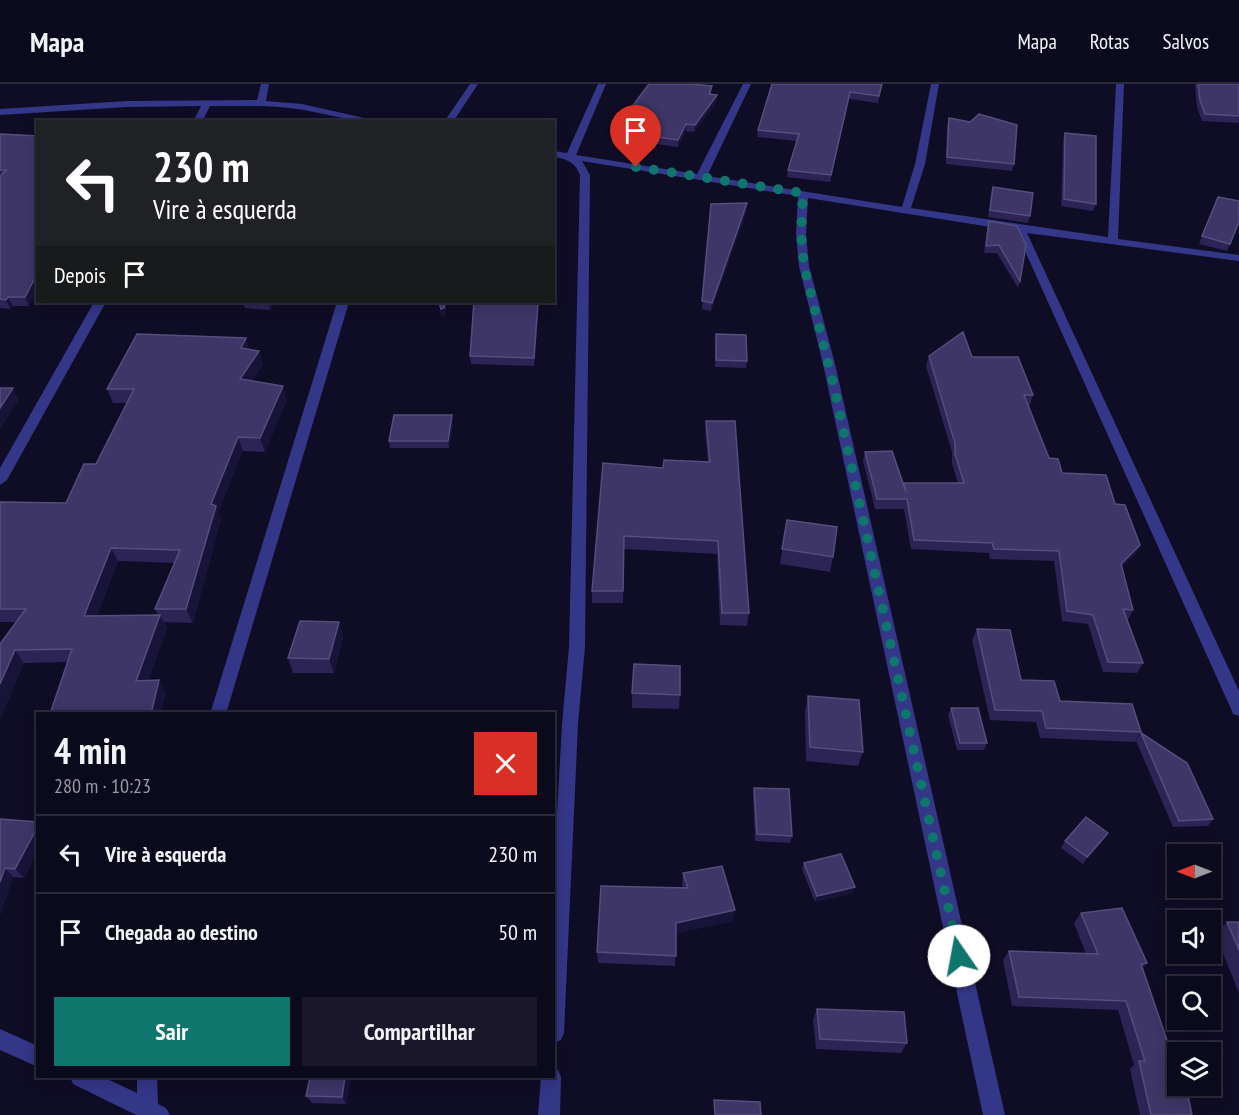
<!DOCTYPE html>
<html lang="pt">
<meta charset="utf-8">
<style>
body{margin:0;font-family:"PT Sans Narrow",sans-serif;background:#191729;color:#f1f3f6;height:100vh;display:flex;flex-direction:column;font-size:22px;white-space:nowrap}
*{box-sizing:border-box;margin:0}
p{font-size:20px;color:#9a9aa3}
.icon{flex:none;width:33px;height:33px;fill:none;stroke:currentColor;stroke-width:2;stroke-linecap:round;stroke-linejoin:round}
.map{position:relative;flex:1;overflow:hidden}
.drawer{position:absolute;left:36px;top:628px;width:519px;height:366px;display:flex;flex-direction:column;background:#0b091c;border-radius:0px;box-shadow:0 3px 15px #0003,0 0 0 2px #2b2a3b}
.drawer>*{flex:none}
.hud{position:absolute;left:36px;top:36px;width:519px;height:183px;border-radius:0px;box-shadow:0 3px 15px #0003,0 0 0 2px #2b2a3b;background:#202124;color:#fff;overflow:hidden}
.needle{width:39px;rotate:270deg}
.buttons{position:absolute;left:1167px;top:760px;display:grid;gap:12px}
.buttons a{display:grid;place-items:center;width:54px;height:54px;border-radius:0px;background:#0b091c;box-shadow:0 3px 15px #0003,0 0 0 2px #2b2a3b;font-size:30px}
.pin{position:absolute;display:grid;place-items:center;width:51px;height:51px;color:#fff;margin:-62px -26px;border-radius:50% 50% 50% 0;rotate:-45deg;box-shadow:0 0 6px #0007}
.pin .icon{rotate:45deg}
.me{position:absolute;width:66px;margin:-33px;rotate:348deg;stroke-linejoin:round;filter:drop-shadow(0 0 4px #0008)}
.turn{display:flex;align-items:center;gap:21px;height:126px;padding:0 18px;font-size:27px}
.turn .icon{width:78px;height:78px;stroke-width:2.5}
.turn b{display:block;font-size:42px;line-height:51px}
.then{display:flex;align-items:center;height:57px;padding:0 18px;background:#0003;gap:12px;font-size:22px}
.round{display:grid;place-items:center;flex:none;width:63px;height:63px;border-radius:0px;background:#191729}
.overview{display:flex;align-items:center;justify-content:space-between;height:102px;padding:0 18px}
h1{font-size:36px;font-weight:700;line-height:45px}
.primary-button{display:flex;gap:12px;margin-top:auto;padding:12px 18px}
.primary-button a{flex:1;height:69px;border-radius:0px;background:#0f766e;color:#fff;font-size:24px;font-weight:700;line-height:69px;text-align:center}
.primary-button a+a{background:#191729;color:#f1f3f6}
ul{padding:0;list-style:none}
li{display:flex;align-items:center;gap:18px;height:78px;padding:0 18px;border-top:2px solid #2b2a3b}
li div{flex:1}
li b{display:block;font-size:22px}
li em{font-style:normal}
header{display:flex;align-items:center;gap:36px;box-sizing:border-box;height:84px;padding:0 30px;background:#0b091c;border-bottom:2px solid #2b2a3b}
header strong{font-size:28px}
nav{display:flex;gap:33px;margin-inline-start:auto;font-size:21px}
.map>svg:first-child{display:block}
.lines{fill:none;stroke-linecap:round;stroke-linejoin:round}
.minor{fill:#343688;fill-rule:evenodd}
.wall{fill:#2b2454;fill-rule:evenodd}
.shaded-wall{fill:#181339}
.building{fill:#3d3666;stroke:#544e7e;stroke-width:1.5}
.route{stroke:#0f766e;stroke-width:10;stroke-dasharray:0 18}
</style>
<header>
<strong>Mapa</strong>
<nav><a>Mapa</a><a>Rotas</a><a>Salvos</a></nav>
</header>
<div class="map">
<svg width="1239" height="1031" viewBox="0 0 1239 1031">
<rect width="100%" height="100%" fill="#0f0c25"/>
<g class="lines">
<!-- minor -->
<path class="minor" d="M261 0H269L266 17 302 20 382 38C355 38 330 31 304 26 273 21 242 22 210 22L202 38H193L201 22 127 23 0 31V25L127 17 257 16Z
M470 0H478L453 38H444Z
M598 0H606L576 71 697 90 743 0H751L707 92 902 123 915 80 931 0H939L925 80 911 124 1108 153 1116 0H1124L1118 155 1239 171V177L1027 149 1239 607V632L1233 630 1231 625 1016 147 808 114 806 150 809 182 835 280 1005 1031H983L823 280 799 182 796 150 798 112 582 77 590 91 585 563 578 640 564 949 561 956 554 959V783L562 640 569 563 580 91C575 78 567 75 554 73V67L567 69Z
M94 218H106L7 396 0 401V384Z
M337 218H349L226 630H210Z
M0 945 38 962V983L0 966Z
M554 984 558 986 561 993 560 1031H538L541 993H554Z
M70 993H103L137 1009V993H157L158 1020 166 1024 170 1031H136L73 1000Z"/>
</g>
<!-- wall -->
<path class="wall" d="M772 0 882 2 878 19 849 15 830 98 787 93 788 86 797 57 757 53 758 46Z
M1195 0H1239V39L1202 37 1197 23Z
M712 2 711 11H717L716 18 694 48 686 47 678 63 629 56V49L639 33 630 31 631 24Z
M949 34 1014 80 1012 87 946 80 947 41Z
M1065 49 1096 120 1093 127 1061 122 1063 56Z
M0 50 29 222H13L10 225 0 224Z
M993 103 1030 132 1028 139 988 133 991 110Z
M1218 113 1239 138 1227 167 1199 160Z
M747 119V127L711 227 702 225 711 120Z
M989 137 1020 197 1018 204 997 169H984L987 145Z
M243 218H276L270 226 245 224Z
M438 218H539L534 282 471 280 470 272 473 220 446 221V232H442Z
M716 250 747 277 746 284 715 283Z
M246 254 249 265 263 280 252 297 287 315 265 368 243 367 218 428 221 435 193 539 164 538 167 544 148 597 166 609 68 578 24 579 0 635 16 538H0V418L66 419 96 380 127 319H113L107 305ZM118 477 174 479 155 525 158 531 97 532Z
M929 272 972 273 1033 311 1030 321H1028L1049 374 1062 389 1115 420 1140 461 1135 471 1122 483 1133 526 1128 536 1126 535 1143 579 1137 589 1103 588 1088 540 1062 537 1054 477 990 475 989 469 911 465 904 425H875L863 377 865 368 903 401 904 399H958L952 380V368L926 282Z
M706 337 749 529 747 542 720 541 717 470 624 465 623 519H592V507L663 384 708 378 705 349Z
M453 339 449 364H390L389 357Z
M787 436 833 473 830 488 780 480Z
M339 538 343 553 334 589H293L288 574Z
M977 545 1021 596 1060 617 1141 648 1135 658 1040 654 1036 638 990 636 972 556Z
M632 609 680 611 679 625 632 624Z
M808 612 863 668 858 682 806 677 805 627Z
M951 624 987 659 984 666H957L948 631Z
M1141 649 1213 735 1208 742 1173 743 1136 657Z
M754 704 792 752 790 759 755 757 753 711Z
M0 735 38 738V766L24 794 13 793 0 831Z
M1103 756 1083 780 1061 764 1065 757Z
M804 779 853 809 815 818 802 785Z
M683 789 733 837 676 849 675 882 598 879 597 868 683 804 682 801Z
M1081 829 1147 879 1142 884 1192 1031H1140L1130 985 1134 981 1118 926 1012 922 1003 876 1009 867 1086 870 1074 839Z
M1227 838H1239V909L1215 850Z
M817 925 907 959 901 969 816 965 813 936Z
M310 993H351L346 1020 312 1019 306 1012Z"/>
<!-- shaded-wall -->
<path class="shaded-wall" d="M717 11 716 18 694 48 695 41Z
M686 40V47L678 63V56Z
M747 119V127L711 227 712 219Z
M38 188V206L29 222 25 213Z
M8 213 13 222 10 225 6 216Z
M268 218H276L270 226Z
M445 218 446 221V232H442L441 225Z
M538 218H539L534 282V274Z
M246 254 250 268 241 264Z
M259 267 263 280 245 309 240 295Z
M283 302 287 315 265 368 260 354Z
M13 304 19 316 0 345V324Z
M452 331 453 339 449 364 448 357Z
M238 353 243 367 218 428 221 435 193 539 186 525 211 420Z
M1140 461 1135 471 1116 489 1121 480Z
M111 464 118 477 92 545 84 532Z
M160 531 167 544 144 610 136 597Z
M339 538 343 553 334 589 329 575Z
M15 566 24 579 0 635V600Z
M159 596 166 609 161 630H151Z
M38 742V766L24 794 15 785Z
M1108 749 1103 756 1083 780 1087 773Z
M5 784 13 793 0 831V798Z
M855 803 853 809 815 818 817 812Z
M735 826 733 837 675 849 676 839Z
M345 993H351L346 1020 342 1013Z"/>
<!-- building -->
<path class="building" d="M649 0H689L712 2 709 10 717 11 695 41 686 40 678 56 629 49 643 26 631 24Z
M772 0H882L879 12 850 8 831 91 788 86 799 50 758 46Z
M1198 0H1239V32L1205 30 1200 16Z
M979 30 1017 41 1014 80 947 73 949 34 970 38Z
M270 36 271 38H258Z
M1065 49 1096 52V120L1064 115Z
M0 50 38 52V188L25 213H8L6 216 0 215V93L6 86H0Z
M993 103 1033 109 1030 132 990 126Z
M1218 113 1239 117V138L1230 160 1202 152Z
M747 119 712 219 702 217 711 120Z
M989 137 1017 142 1026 161 1020 197 999 161 986 162Z
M439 218H445L444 224 441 225Z
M474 218H538L534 274 470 272Z
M963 248 972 273H1018L1033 311H1024L1049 374 1058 375 1062 389 1106 391 1115 420 1125 421 1140 461 1121 480 1133 526 1123 525 1143 579 1108 578 1093 531 1067 527 1059 467 994 465 992 459 914 456 907 415H877L865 368 892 367 906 408 904 399H964L955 370V359L929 272Z
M137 250 246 254 241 264 259 267 240 295 283 302 260 354 238 353 211 420 216 422 186 525H155L180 466 111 464 84 532 160 531 136 597 159 596 151 630H50L72 565 15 566 0 600V560L26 525H0V418L66 419 84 380H96L134 305H107Z
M716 250 746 251 747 277 716 276Z
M0 304H13L0 324Z
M394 331H452L448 357H389Z
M706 337H735L749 529H722L718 457 624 452 623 507H592L603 379 663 384 664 376 710 378Z
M787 436 837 443 833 473 782 465Z
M300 537 339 538 329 575 288 574Z
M977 545 1010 546 1021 596 1054 597 1060 617 1132 620 1141 648 1046 644 1042 627 995 626Z
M634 580 680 582V611L632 609Z
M808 612 859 616 863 668 810 663Z
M951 624H978L987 659H960Z
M390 628 415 630H389Z
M1141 649 1187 679 1213 735 1179 737Z
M754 704 789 705 792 752 757 750Z
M1086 733 1108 749 1087 773 1065 757Z
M0 735 38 738V742L15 785 5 784 0 798Z
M841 770 855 803 817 812 804 779Z
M722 782 735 826 676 839V872L597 868 601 802 688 804 683 789Z
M1122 824 1147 879 1141 880 1175 980H1178V1002H1186L1192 1031H1151L1139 977H1145L1126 917 1019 913 1009 867 1098 870 1081 829Z
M1227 838H1239V866Z
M817 925 904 928 907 959 820 955Z
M310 993H345L342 1013 306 1012Z
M714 1016 760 1018 761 1031H715Z"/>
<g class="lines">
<!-- route -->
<path class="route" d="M636 83 803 109 801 150 804 182 834 303 959 872"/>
</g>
</svg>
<div class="buttons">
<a><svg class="needle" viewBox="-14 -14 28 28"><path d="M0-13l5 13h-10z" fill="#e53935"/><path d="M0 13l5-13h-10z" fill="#9a9aa3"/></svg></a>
<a><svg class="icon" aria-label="sound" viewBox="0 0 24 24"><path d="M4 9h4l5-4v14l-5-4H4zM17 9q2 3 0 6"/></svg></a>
<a><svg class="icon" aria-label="search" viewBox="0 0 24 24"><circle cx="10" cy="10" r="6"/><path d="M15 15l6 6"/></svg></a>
<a><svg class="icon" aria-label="layers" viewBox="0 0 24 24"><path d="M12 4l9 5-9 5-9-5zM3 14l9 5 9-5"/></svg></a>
</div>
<div class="pin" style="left:636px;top:83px;background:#d93025"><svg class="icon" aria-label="arrive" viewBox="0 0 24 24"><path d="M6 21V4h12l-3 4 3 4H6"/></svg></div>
<svg class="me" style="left:959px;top:872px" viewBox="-20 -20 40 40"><circle r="19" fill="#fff"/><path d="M0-13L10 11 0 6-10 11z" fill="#0f766e"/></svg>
<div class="hud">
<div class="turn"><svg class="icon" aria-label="left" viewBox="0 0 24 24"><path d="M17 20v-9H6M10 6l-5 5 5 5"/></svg><div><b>230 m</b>Vire à esquerda</div></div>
<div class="then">Depois<svg class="icon" aria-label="arrive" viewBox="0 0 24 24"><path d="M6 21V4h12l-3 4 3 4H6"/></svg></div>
</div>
<section class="drawer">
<div class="overview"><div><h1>4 min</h1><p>280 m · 10:23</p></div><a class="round" style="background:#d93025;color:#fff"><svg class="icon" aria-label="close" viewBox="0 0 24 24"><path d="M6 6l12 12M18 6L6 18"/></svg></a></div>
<ul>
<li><svg class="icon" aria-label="left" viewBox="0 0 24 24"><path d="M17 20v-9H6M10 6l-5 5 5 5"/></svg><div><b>Vire à esquerda</b></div><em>230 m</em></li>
<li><svg class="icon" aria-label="arrive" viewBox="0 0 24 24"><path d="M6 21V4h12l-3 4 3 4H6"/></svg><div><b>Chegada ao destino</b></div><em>50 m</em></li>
</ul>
<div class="primary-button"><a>Sair</a><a>Compartilhar</a></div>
</section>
</div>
